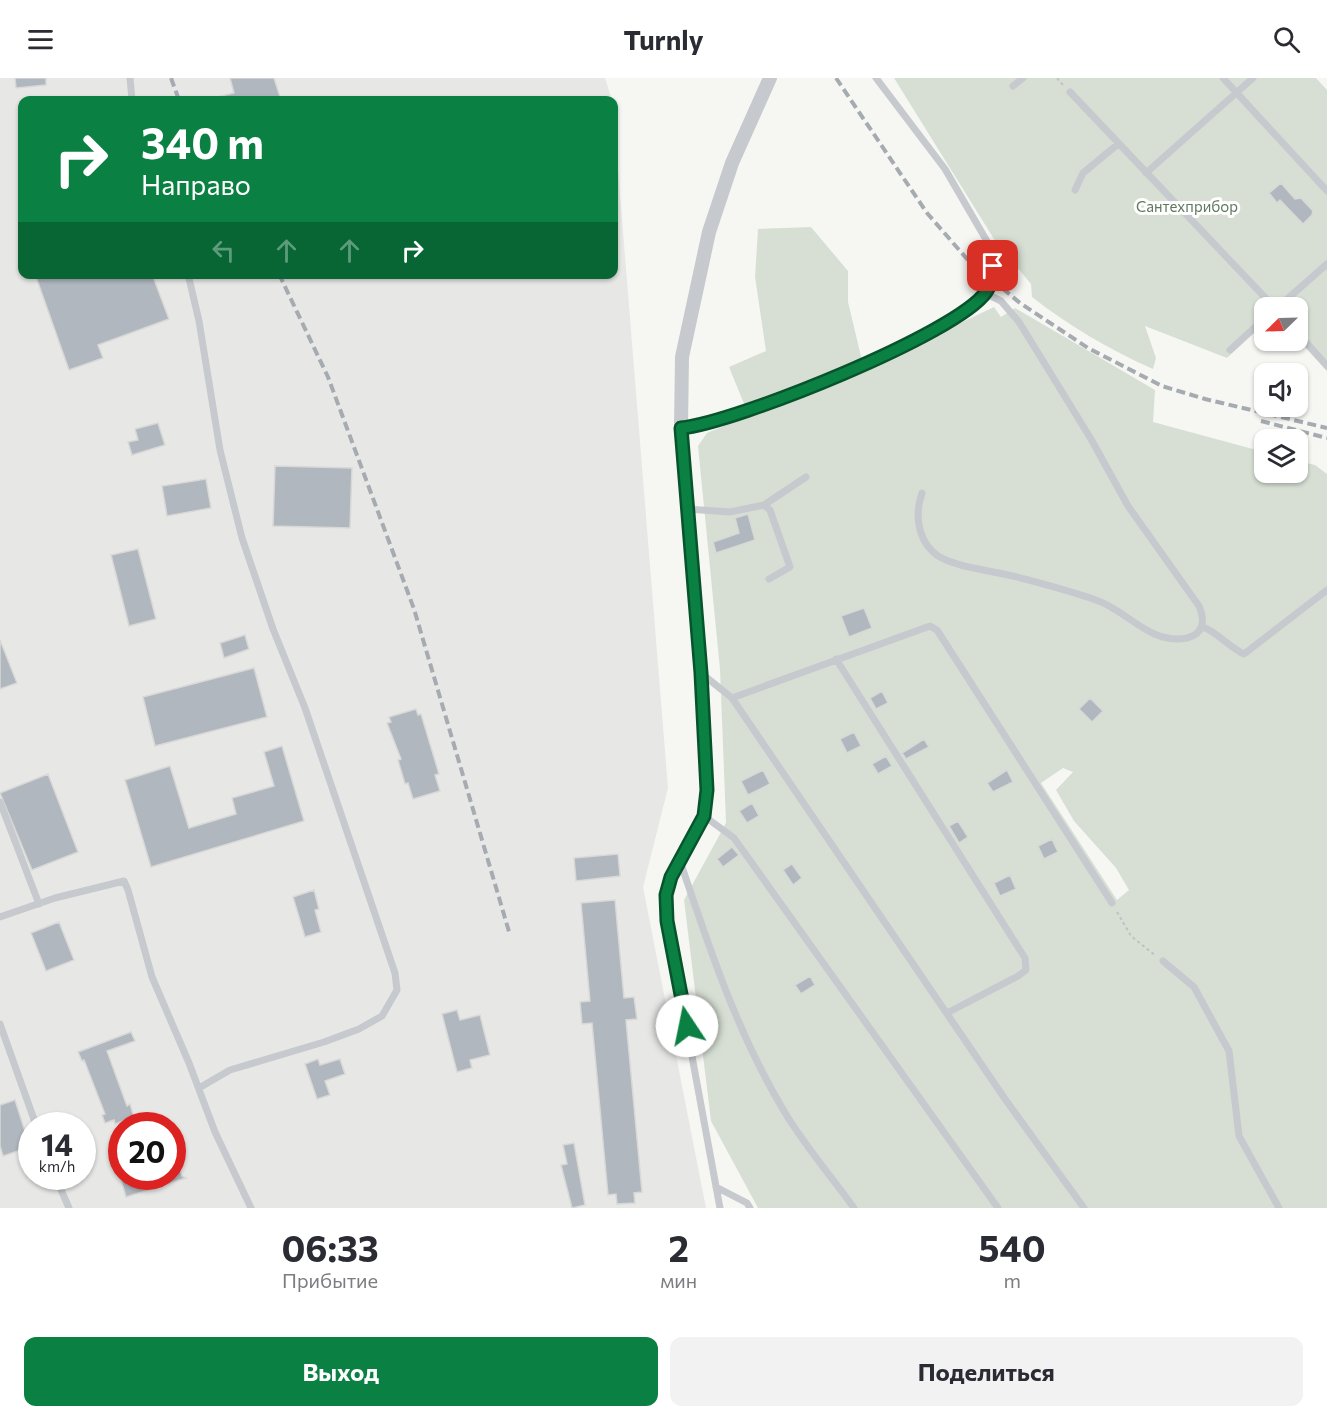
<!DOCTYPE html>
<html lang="ru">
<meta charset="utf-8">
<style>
body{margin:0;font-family:Commissioner,sans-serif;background:#f2f2f3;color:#2b2b33;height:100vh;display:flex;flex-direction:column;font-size:22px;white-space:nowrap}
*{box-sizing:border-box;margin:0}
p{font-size:20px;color:#7c7c81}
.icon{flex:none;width:33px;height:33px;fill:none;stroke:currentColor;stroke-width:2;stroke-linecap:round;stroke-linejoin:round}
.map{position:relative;height:1130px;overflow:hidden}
.drawer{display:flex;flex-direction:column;background:#fff;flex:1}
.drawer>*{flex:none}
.top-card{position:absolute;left:18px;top:18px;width:600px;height:183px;border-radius:12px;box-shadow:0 2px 4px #0004;background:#0b8043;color:#fff;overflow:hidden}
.needle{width:39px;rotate:247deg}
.buttons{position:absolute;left:1254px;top:219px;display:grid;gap:12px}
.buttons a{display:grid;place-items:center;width:54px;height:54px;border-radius:12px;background:#fff;box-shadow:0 2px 4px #0004;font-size:30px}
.speed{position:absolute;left:18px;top:1034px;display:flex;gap:12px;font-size:30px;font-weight:700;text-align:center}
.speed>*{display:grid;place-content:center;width:78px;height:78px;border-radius:50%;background:#fff;box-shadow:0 2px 4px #0004;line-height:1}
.speed small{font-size:15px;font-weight:400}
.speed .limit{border:9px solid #d22;background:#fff;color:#111}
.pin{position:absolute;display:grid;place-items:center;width:51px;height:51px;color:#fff;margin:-26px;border-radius:12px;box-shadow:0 3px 9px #0006}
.me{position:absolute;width:66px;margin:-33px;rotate:349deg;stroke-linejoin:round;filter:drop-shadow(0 0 4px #0008)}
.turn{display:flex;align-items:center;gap:21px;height:126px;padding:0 24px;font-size:27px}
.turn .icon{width:78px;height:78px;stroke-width:2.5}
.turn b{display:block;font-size:42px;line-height:51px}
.lanes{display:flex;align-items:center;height:57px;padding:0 24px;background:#0003;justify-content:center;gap:30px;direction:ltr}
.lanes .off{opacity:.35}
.eta{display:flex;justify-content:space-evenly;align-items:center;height:102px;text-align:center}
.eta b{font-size:36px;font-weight:700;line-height:42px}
.action{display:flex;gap:12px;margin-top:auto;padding:12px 24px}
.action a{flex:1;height:69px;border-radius:12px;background:#0b8043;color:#fff;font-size:24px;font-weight:700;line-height:69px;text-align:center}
.action a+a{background:#f2f2f3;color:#2b2b33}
header{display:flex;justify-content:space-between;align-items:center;height:78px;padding:0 24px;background:#fff;font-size:27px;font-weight:700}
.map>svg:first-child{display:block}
.built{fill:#e7e8e6;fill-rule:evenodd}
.green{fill:#d7dfd4;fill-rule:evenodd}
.building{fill:#b0b7be;stroke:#d8d8d6;stroke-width:1.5}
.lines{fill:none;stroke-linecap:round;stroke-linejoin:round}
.path{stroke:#bfc1c4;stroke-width:2;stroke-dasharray:3 3;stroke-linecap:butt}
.service{stroke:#c6c9cd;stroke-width:7}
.minor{stroke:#c6c9cd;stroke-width:14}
.rail{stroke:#a6abb2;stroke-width:4;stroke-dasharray:9 4.5;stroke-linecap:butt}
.route-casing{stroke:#07532c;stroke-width:15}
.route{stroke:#0b8043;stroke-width:10}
.labels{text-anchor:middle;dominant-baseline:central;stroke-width:6;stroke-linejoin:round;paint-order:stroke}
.park-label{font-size:15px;fill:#61785f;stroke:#fff}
</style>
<header><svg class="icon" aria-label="menu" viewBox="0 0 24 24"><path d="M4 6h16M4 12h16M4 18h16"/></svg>Turnly<svg class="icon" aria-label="search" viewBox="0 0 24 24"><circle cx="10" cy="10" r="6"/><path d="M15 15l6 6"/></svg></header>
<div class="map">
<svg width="1327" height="1130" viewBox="0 0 1327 1130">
<rect width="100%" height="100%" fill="#f6f7f3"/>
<!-- built -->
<path class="built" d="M0 0H605L612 22H22V196H614V42L668 710 643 809 706 1130H0ZM32 1047H82V1098H32ZM122 1047H172V1098H122Z"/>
<!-- green -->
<path class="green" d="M894 0H1316L1327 12V293L1298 262V230H1264V246L1227 280 1145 248 1156 280 1153 291C1110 272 1069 248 1032 219L1031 206 994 161Z
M811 149 848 193V224L864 291 994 229 1001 239 1015 230 1155 312 1153 344 1264 374V394H1298V383L1315 387 1327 396V1130H758L711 1043 684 822 726 745 720 591 698 368 707 355 749 338 729 289 766 273 755 199 758 151ZM1063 690 1073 694 1056 712 1074 743 1116 790 1129 812 1117 822 1041 705Z"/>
<!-- building -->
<path class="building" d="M15 0H46V7L16 10Z
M230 0H274L281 22H217V19L234 15Z
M1281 105 1295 121 1301 120 1313 133 1312 137 1303 146 1280 122 1277 125 1269 115Z
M35 196H152L169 241 98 267 103 280 69 292Z
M158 345 165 367 132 377 128 364 138 362 135 351Z
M275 388 352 390 350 450 273 448Z
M206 401 211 430 167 438 162 408Z
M748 436 755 462 716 475 713 464 739 455 735 440Z
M138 471 156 541 129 548 111 477Z
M864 530 872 550 849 559 841 538Z
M245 557 249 571 224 580 220 565Z
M0 562 17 605 0 611Z
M254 590 267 639 155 668 143 619Z
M882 613 888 625 876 631 870 620Z
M1090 620 1103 633 1092 644 1079 631Z
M416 631 418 637 421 636 439 696 435 697 440 713 413 721 408 705 405 706 398 682 401 681 387 645 391 644 389 639Z
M854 654 861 668 847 675 840 661Z
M924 661 929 669 906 681 902 675Z
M282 668 304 743 151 789 125 702 170 688 189 750 236 736 232 720 274 708 264 674Z
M886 678 892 688 878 696 872 686Z
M763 692 770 706 748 717 741 703Z
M1007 692 1013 704 993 714 987 705Z
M48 696 78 774 32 792 0 715Z
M752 725 759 738 747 745 739 733Z
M958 743 968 759 959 765 949 748Z
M1052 761 1058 774 1044 781 1038 768Z
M732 769 739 777 723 789 717 781Z
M618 776 620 798 576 803 574 780Z
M792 786 802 800 793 807 783 792Z
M1010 797 1016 811 1000 818 994 805Z
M314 812 319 831 315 832 321 854 305 859 293 819Z
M615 822 624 920 634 919 637 941 626 942 642 1114 634 1115 635 1125 617 1126 616 1116 608 1117 592 945 582 946 580 924 590 923 581 825Z
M59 844 74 882 46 893 31 855Z
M810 898 815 907 801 916 795 907Z
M457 932 460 942 480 937 490 977 470 982 472 990 457 994 442 936Z
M131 954 135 963 107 973 127 1028 130 1026 134 1039 115 1046 114 1042 105 1045 102 1037 105 1036 84 982 82 983 78 974Z
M318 981 320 987 340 981 345 996 325 1003 330 1017 317 1021 305 986Z
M15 1022 30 1069 3 1078 0 1068V1027Z
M574 1065 585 1127 572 1130 561 1087 567 1086 563 1067Z
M172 1075H175L182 1098 186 1100 126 1119 120 1098H172Z"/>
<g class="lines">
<!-- path -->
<path class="path" d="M1057 0 1063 7
M1117 834 1131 858 1156 878"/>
<!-- service -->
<path class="service" d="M130 0 132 22
M1223 0 1327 113
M1013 8 1023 0
M1070 14 1275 230
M1146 95 1253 0
M1075 112 1083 95 1118 66
M188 196 199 243 220 372 242 460 273 551 305 630 395 895 397 912 382 938 359 951 324 964 230 992 199 1010
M1277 230 1327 186
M1298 255 1327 288
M1230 272 1264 241
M922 415C915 435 917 459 933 474 948 489 996 493 1017 499 1043 506 1070 513 1096 522 1127 532 1149 567 1187 560 1204 556 1205 542 1199 528L1128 428 1091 361 1019 244 1001 223 985 215
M764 427 806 399
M687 431 730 434 764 427 770 432 790 489 769 501
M1203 549C1218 555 1228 568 1244 576L1327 512
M836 581 1025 880 1026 892 1018 898 947 935
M701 595 732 620 930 548 937 552 1112 825
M732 620 1005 1021 1084 1130
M0 724 39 826
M704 738 734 760 998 1130
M680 783C709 869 737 955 784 1033 804 1067 831 1098 854 1130
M0 839 55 820 124 803 128 812 152 899 189 985 215 1054 251 1130
M1163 883 1194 909 1229 973 1239 1058 1279 1130
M0 946 36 1047
M55 1098 69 1130
M716 1109 747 1125 750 1130
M720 1130 667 843 666 817 671 799 704 738 707 712 701 595 681 350 700 349 752 331 894 275 958 237 985 215 991 204 993 188 988 165 945 91 876 0"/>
<!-- minor -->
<path class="minor" d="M681 350 682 279 709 154 732 85 770 0"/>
<!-- rail -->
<path class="rail" d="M171 0 179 22
M836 0 927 135 967 181 1020 225 1088 270 1162 308 1205 321 1327 350
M279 196 328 299 414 531 510 857
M1261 343 1327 360"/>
</g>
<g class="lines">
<!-- route casing -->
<g class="route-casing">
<path id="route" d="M687 948 667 843 666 817 671 799 704 738 707 712 701 595 681 350C734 345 957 256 986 214 992 206 992 198 993 188"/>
</g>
<!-- route -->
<use href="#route" class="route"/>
</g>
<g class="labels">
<!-- park labels -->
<g class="park-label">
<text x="1187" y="128">Сантехприбор</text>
</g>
</g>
</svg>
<div class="buttons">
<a><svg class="needle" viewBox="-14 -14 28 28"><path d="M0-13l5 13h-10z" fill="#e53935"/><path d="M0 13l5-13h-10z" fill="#7c7c81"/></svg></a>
<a><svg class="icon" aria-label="sound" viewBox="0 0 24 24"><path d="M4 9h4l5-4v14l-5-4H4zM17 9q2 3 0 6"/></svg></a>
<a><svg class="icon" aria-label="layers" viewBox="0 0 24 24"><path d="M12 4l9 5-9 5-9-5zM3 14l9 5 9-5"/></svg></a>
</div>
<div class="speed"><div>14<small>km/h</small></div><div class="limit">20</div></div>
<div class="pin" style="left:993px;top:188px;background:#d93025"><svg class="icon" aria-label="arrive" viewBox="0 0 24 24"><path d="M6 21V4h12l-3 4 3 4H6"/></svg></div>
<svg class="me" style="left:687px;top:948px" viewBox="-20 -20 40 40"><circle r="19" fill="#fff"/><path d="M0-13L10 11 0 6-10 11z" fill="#0b8043"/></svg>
<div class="top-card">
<div class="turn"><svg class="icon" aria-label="right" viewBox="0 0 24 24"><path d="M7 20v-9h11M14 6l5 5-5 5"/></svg><div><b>340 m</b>Направо</div></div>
<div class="lanes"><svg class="icon off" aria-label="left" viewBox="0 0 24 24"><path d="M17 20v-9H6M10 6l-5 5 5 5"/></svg><svg class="icon off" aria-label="ahead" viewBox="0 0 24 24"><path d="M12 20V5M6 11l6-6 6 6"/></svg><svg class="icon off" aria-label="ahead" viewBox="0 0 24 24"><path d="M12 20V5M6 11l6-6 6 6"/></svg><svg class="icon" aria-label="right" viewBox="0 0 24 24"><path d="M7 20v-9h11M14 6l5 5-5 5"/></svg></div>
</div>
</div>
<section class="drawer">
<div class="eta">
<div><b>06:33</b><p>Прибытие</p></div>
<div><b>2</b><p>мин</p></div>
<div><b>540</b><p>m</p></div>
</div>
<div class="action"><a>Выход</a><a>Поделиться</a></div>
</section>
